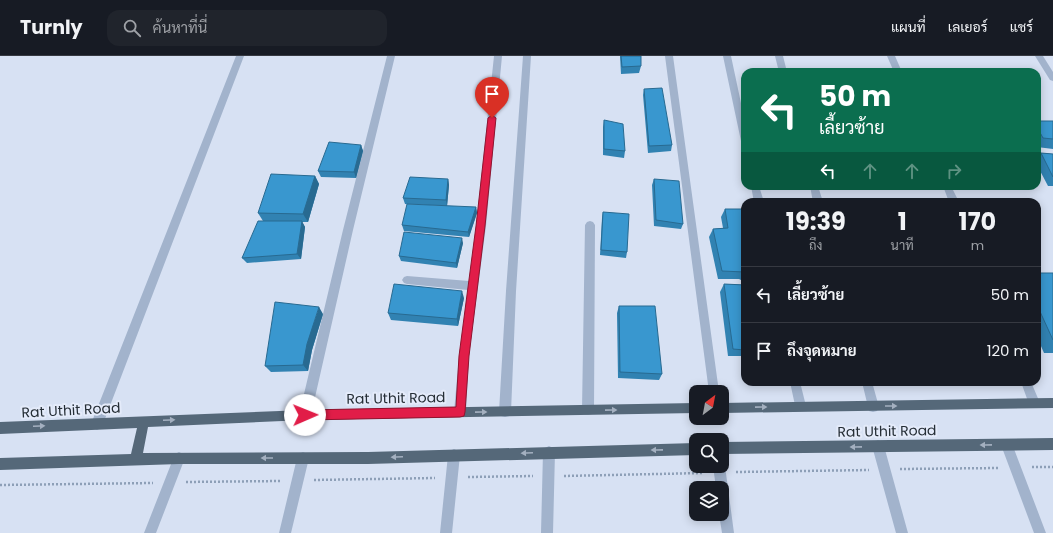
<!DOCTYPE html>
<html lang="th">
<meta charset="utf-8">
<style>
body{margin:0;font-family:Poppins,Sarabun,sans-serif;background:#20242c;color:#f1f3f6;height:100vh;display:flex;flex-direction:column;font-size:15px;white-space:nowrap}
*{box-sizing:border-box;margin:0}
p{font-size:13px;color:#9ea1a6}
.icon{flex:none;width:22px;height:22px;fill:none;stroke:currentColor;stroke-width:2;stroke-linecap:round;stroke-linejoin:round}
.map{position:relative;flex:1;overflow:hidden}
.details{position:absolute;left:741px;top:142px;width:300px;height:188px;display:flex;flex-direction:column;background:#171b24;border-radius:12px;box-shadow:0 2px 10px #0003}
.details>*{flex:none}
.banner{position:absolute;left:741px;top:12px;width:300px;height:122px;border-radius:12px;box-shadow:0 2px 10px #0003;background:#0b6e4f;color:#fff;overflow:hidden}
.needle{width:26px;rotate:32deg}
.buttons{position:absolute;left:689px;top:329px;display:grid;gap:8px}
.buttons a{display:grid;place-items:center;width:40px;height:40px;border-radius:8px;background:#171b24;box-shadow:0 2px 10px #0003;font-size:20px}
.pin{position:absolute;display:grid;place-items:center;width:34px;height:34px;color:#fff;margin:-41px -17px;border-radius:50% 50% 50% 0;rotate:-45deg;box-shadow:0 0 4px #0007}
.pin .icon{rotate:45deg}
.me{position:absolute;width:44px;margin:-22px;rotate:89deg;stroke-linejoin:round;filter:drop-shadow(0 0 3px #0008)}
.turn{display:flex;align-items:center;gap:14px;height:84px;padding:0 12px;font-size:18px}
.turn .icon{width:52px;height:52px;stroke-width:2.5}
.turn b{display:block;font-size:28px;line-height:34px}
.lanes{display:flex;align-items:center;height:38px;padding:0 12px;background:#0003;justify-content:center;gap:20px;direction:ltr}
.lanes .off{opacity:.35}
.eta{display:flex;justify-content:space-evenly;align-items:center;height:68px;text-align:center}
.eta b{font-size:24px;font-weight:700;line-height:28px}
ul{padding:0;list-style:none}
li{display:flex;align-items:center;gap:12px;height:56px;padding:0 12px;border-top:1px solid #363941}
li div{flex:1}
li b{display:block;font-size:15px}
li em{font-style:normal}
header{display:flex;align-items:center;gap:24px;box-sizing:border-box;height:56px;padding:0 20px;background:#171b24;border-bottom:1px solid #363941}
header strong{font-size:19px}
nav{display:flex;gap:22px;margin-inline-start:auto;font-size:14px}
.search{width:280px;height:36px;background:#20242c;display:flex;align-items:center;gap:10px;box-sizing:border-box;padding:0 14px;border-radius:12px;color:#9ea1a6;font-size:15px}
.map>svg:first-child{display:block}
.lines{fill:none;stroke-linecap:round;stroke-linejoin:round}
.path{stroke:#8d9fb7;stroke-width:2.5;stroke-dasharray:2 2;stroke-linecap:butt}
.minor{fill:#a2b3cc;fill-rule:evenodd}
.major{fill:#556879;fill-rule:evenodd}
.wall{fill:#3182b2}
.shaded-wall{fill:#286a91}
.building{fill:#3997cf;stroke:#286a91}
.oneway{fill:#a4b0c0}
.route{fill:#e11d48;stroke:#92132f}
.labels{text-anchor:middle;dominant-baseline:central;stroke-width:4;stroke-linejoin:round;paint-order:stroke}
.street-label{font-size:14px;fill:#252e36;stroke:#e4ebfa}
</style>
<header>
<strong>Turnly</strong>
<div class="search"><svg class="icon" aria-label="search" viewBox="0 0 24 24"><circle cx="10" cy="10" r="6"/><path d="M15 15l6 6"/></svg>ค้นหาที่นี่</div>
<nav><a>แผนที่</a><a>เลเยอร์</a><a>แชร์</a></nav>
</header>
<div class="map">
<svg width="1053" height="477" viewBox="0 0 1053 477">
<rect width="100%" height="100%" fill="#d7e1f3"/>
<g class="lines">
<!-- path -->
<path class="path" d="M1032 411H1053
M900 413 999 412
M736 416 869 414
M564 420 703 417
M468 421 533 420
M314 424 435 422
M186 426 281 425
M0 429 153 427"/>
<!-- minor -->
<path class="minor" d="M236 0H244L103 368 101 372 97 374 93 372 91 368Z
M387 0H395L353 174 311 359 309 363 305 364 301 363 299 359 343 174Z
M494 0H502L486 170 469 300 466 356 464 360 460 361 456 360 454 356 459 300 468 234 407 228 404 227 402 224 404 221 407 220 469 225 476 170Z
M523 0H531L516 235 511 356 509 360 505 361 501 360 499 356 506 235Z
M665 0H673L719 336H709Z
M723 0H731L745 66V88L741 85Z
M775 0H783L787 16H779Z
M887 0H895L902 16H894Z
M1035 0H1043L1053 16V25L1050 24Z
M751 130H759L764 146H754Z
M810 130H818L823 146H813Z
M943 130H951L959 146H949Z
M590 165 593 166 595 169 594 354 592 358 588 359 584 358 582 354 585 169 587 166Z
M790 326H800L806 350 804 354 800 355 796 354Z
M862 326H872L879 351 877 355 873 356 869 355Z
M1021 326H1031L1040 347 1038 351 1034 352 1030 351Z
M1007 383 1011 385 1046 477H1034L1001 389 1003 385Z
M878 384 882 386 884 390 908 477H896L872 390 874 386Z
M549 390 553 392 555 396 553 477H541L543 396 545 392Z
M454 393 458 395 460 399 452 477H440L448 399 450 395Z
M179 396 183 398 185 402 156 477H144L175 398Z
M303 396 307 398 309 402 291 477H279L297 402 299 398Z
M722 405 725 410 734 477H722L719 458H722V432H716L713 410H722Z"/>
<!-- major -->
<path class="major" d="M1053 342V352L722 357V347Z
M696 347V357L305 364 148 371 143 397 368 396 696 387V399L368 408H179L0 414V402L131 398 137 372 0 378V366L305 354Z
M1053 382V394L722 398V386Z"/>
</g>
<!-- wall -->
<path class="wall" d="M620 0H641V10L639 17 621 18Z
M644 33 672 89 671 95 648 97 643 39Z
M604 64 625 95 624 102 603 99V71Z
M1037 65H1053V93L1037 91Z
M361 89 363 95 356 122 321 121 318 115Z
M1041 97 1053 98V130H1048L1037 109V101Z
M315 120 319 128 308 166H302L305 171 301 203 247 207 242 202 263 165 258 157Z
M448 123 449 129 447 150 405 148 403 142Z
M654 123 683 168 681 173 654 170 652 129Z
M476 151 477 157 469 181 404 175 402 169Z
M725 153H745V226L739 223H718L709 181 713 173 723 172 721 161Z
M603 156 627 196 626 202 600 199 602 162Z
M463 187 457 212 401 205 399 200Z
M1037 217H1053V297H1044L1037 281Z
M724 228 745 229V300H728L720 236Z
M464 242 458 270 391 264 388 257Z
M619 250 662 318 659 324 618 322 617 257Z
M323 258 312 294 308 315 271 316 265 310Z"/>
<!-- shaded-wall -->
<path class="shaded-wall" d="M361 89 363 95 356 122 354 116Z
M315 120 319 128 308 166 303 158Z
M448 123 449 129 447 150 446 144Z
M476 151 477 157 469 181 468 176Z
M302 165 305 171 301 203 297 198Z
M462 182 463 187 457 212 456 207Z
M462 235 464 242 458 270 457 263Z
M319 251 323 258 312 294 308 315 303 309 307 288Z"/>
<!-- building -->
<path class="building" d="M621 0H641V10L622 11Z
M662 32 672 89 649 90 644 33Z
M604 64 623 68 625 95 604 93Z
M1037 65H1053V83L1043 82 1037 71Z
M329 86 361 89 354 116 318 115Z
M1041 97 1053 98V121Z
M271 118 315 120 303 158 258 157Z
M410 121 448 123 446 144 403 142Z
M654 123 679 125 683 168 656 164Z
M407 148 476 151 468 176 402 169Z
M725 153H745V216L722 215 713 173 728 172Z
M603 156 629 158 627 196 601 194Z
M258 165H302L297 198 242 202Z
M404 176 462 182 456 207 399 200Z
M1037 217H1053V284L1037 249Z
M394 228 462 235 457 263 388 257Z
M724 228 745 229V294L733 293Z
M275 246 319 251 307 288 303 309 265 310Z
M619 250H655L662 318 620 316Z"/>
<!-- one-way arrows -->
<defs><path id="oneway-solid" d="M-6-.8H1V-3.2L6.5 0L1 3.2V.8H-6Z"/></defs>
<g class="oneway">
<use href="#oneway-solid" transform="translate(891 350)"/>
<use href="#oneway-solid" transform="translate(761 351) rotate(-1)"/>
<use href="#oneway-solid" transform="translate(611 354) rotate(-1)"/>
<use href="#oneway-solid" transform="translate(481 356) rotate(-1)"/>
<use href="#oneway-solid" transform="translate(169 364) rotate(-2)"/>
<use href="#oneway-solid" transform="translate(39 370) rotate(-2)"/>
<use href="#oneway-solid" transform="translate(986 389) rotate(179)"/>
<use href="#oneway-solid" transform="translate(856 391) rotate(179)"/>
<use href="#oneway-solid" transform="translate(657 394) rotate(179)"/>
<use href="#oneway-solid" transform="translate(527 397) rotate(178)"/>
<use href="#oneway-solid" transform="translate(397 401) rotate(178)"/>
<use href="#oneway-solid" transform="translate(267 402) rotate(180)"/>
</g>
<!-- route -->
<path class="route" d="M492 59 496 62 485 170 469 300 465 356 464 360 460 361 305 364 301 363 299 359 301 356 305 354 456 351 459 300 476 170 488 62Z"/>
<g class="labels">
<!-- street labels -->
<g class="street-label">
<text transform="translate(396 342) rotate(-1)">Rat Uthit Road</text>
<text transform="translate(71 354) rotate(-3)">Rat Uthit Road</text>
<text transform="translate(887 375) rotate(-1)">Rat Uthit Road</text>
</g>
</g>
</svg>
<div class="buttons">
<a><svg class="needle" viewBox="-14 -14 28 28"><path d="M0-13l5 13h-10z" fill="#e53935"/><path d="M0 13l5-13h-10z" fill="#9ea1a6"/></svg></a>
<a><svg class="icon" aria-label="search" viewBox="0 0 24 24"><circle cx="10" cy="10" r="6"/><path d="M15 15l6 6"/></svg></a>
<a><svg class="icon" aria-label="layers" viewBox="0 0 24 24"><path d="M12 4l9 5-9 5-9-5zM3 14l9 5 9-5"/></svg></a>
</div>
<div class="pin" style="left:492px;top:62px;background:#d93025"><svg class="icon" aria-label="arrive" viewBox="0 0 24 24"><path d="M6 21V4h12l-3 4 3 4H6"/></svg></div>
<svg class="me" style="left:305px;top:359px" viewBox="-20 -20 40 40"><circle r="19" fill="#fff"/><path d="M0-13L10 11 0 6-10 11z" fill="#e11d48"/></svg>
<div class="banner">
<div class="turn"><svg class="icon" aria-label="left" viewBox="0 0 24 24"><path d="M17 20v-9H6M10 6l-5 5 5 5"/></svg><div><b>50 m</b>เลี้ยวซ้าย</div></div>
<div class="lanes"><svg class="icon" aria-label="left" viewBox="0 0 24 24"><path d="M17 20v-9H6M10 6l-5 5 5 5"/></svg><svg class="icon off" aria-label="ahead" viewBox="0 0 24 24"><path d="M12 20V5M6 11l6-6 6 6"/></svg><svg class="icon off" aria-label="ahead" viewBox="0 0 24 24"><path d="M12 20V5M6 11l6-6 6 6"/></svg><svg class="icon off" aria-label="right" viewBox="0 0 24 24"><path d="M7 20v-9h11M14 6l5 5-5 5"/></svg></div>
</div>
<section class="details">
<div class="eta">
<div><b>19:39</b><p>ถึง</p></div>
<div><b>1</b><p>นาที</p></div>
<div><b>170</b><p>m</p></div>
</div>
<ul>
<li><svg class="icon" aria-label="left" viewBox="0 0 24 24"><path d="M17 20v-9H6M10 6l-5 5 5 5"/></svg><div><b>เลี้ยวซ้าย</b></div><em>50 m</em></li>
<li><svg class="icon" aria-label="arrive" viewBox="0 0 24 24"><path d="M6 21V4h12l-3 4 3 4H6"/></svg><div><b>ถึงจุดหมาย</b></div><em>120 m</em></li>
</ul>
</section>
</div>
